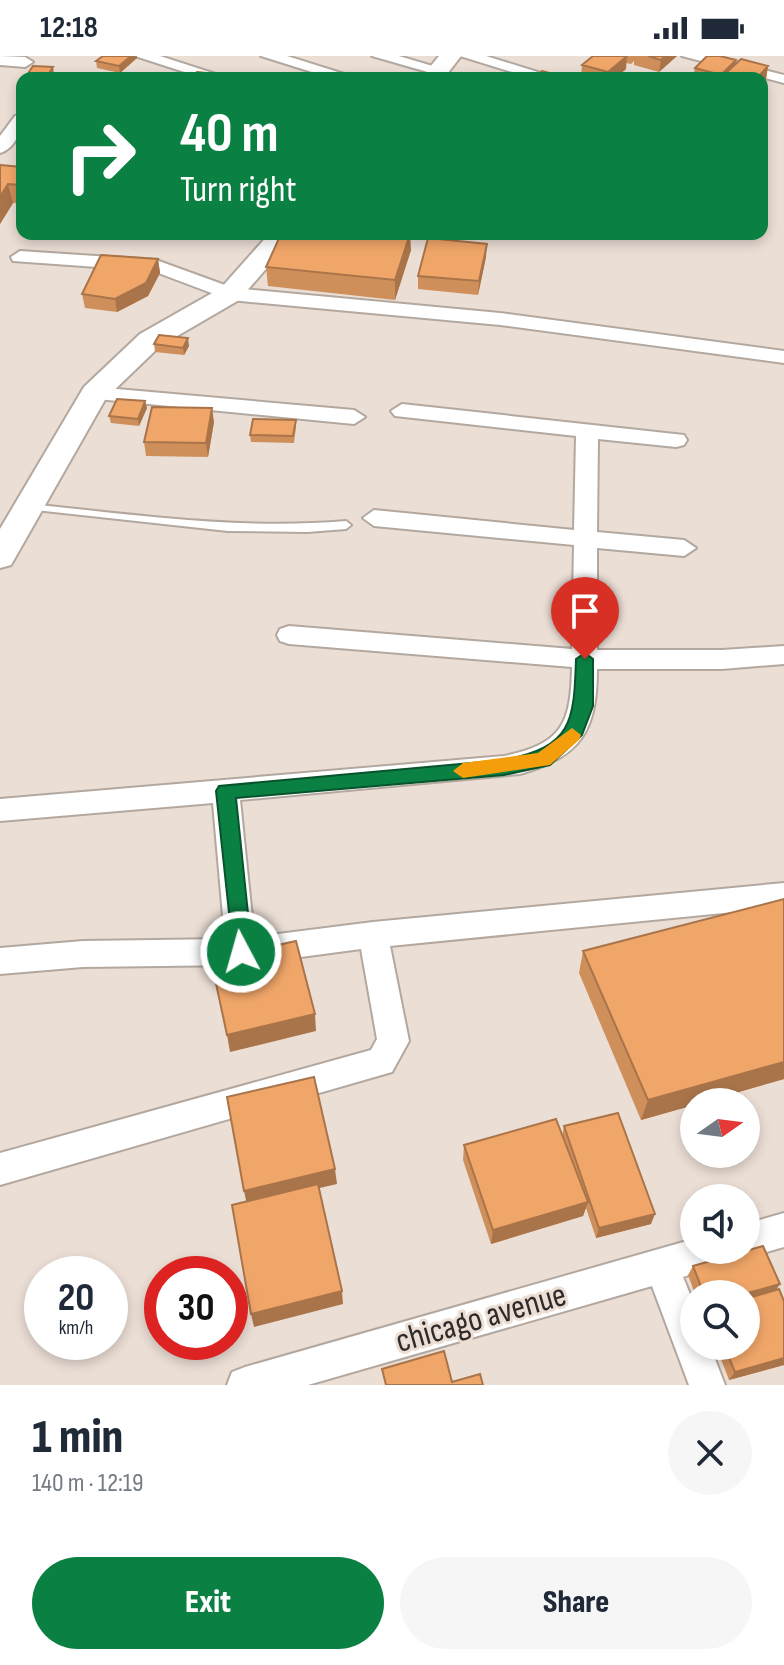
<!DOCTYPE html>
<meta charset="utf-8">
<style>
body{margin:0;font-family:"Sofia Sans Condensed",sans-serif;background:#f6f6f7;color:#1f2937;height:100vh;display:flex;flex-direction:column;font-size:30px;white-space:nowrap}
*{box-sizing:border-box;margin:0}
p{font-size:26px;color:#747a83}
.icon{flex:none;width:44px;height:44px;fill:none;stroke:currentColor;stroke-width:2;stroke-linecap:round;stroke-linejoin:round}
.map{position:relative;height:1329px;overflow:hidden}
.sheet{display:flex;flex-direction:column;background:#fff;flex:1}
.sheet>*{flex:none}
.guide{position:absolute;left:16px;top:16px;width:752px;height:168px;border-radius:16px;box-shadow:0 4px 12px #0003;background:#0b8043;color:#fff;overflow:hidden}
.needle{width:52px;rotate:76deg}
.buttons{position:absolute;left:680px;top:1032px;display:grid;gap:16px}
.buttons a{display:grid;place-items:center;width:80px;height:80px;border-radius:50%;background:#fff;box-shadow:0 4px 12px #0003;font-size:40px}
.speed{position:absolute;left:24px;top:1200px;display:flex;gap:16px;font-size:40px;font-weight:700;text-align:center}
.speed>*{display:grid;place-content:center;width:104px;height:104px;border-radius:50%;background:#fff;box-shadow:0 4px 12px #0003;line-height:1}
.speed small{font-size:20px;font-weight:400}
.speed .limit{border:12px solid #d22;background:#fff;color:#111}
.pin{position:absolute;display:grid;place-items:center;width:68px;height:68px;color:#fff;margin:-82px -34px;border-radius:50% 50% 50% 0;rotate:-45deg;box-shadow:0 0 8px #0007}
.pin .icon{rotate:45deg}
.me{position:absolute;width:88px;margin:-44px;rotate:354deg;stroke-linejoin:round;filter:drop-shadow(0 0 6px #0008)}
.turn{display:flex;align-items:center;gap:28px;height:168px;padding:0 32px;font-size:36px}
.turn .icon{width:104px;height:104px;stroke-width:2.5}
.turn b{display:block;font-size:56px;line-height:68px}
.round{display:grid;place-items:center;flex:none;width:84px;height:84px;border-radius:42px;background:#f6f6f7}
.summary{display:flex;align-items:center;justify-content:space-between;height:136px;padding:0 32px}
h1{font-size:48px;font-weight:800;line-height:60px}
.cta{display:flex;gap:16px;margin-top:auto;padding:16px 32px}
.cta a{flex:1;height:92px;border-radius:48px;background:#0b8043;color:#fff;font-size:32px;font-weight:800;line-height:92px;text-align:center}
.cta a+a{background:#f6f6f7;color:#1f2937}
.status{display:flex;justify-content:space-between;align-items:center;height:56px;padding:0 40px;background:#fff;direction:ltr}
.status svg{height:22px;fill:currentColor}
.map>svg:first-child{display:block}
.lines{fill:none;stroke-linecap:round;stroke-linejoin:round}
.lane-casing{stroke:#b3a89f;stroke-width:4}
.street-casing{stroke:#b3a89f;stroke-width:4}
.secondary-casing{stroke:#b3a89f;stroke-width:4}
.lane{fill:#fff;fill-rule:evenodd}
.street{fill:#fff;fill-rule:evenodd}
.secondary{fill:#fff;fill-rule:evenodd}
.wall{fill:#cf8f5a}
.shaded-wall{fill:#a9744a}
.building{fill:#f1a669;stroke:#a9744a;stroke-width:2}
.route{fill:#0b8043;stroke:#07532c;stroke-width:2}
.slow{fill:#f59e0b}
.labels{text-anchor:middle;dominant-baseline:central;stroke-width:6;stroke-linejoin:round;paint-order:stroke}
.near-street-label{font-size:34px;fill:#302b28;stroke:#ebded5}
</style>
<div class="status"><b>12:18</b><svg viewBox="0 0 49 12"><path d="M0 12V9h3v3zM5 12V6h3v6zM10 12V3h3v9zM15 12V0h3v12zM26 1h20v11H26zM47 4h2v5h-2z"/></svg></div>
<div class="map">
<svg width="784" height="1329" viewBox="0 0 784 1329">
<rect width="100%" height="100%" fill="#ebded5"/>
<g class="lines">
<!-- lane casing -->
<g class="lane-casing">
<path id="lane" d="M30 448C136 459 240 474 346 465L351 469 346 473 307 476 228 475 26 453 25 451Z"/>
</g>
<!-- street casing -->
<g class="street-casing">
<path id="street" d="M0 0 25 1 33 6 25 11 0 9Z
M135 0H160L228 22H203Z
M261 0H287L357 22H331Z
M372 0H399L446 14 438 19Z
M460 0H486L557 22H531Z
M682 0H709L784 19V27Z
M22 59C22 74 16 92 0 97V80L15 60Z
M20 195 156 204 233 232 500 257 784 295V307L500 269 230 244 153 215 13 205 11 201Z
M94 331 354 354 365 361 354 368 87 342 84 337Z
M402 348 684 379 687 384 684 389 676 391 598 383 597 476 684 484 696 492 684 500 597 492V594H722L784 590V608L722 613H597C597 675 581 701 520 718L240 744 254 881 373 866 784 827V851L390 890 409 985 392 1016 0 1129V1097L371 994 377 983 361 893 241 909 83 911 0 918V892L83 885 225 883 213 747 0 765V743L504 700C562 688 571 668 572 611L289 588 280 585 277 579 280 573 289 570 572 593 574 489 374 470 363 462 374 454 574 474 576 380 395 360 391 355Z
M784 1157V1191L746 1202 733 1195 728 1206 683 1221 694 1248V1290H710L725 1329H689L652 1230 308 1329H227L232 1316 245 1311 694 1183V1194H746V1168Z"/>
</g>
<!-- secondary casing -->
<g class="secondary-casing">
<path id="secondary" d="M439 0H461L444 22H421Z
M269 178H296L239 244 160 290 106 342 11 509 0 512V473L84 331 140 278 221 232Z"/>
</g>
<!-- lane -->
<use href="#lane" class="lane"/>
<!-- street -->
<use href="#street" class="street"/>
<!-- secondary -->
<use href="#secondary" class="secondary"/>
</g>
<!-- wall -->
<path class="wall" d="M103 0H137V2L120 17 97 12 96 5Z
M590 0H677L659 16 634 9V5L631 8 626 7V13L615 22H581L582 9 592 0Z
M736 4 735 9 768 10 766 23 762 27V22H693L695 12Z
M0 109 22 111V147H13L0 168Z
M168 178H190L186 183 168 180Z
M411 194 395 244 268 230 266 211Z
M486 201 478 239 418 233V220Z
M158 203 160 217 148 240 117 256 85 252 82 238Z
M154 288 189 290 184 299 155 296Z
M145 345 147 352 139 370 111 367 109 360Z
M296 364V371L294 387 251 386 250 379Z
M214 366 208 401 146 400 144 386Z
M784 843V1023L704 1046H694V1049L641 1064 579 917 583 895Z
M564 1070 651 1168 596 1182 586 1152 583 1160 491 1188 463 1104 464 1089 562 1080Z
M693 1210 775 1234 784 1245V1309L729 1324 716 1290H746V1238H695L688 1219Z"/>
<!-- shaded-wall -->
<path class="shaded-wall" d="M131 0H137V2L120 17 119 10Z
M627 0 626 13 615 22H608V16Z
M665 0H677L659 16 661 4Z
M736 4 733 17 725 18 724 22H720L721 19Z
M768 10 766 23 762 27V22H757Z
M53 11 54 18 51 22H46Z
M8 128 13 147 0 168V141Z
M410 178 411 194 395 244V224Z
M487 188 486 201 478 239 479 225Z
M158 203 160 217 148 240 117 256 115 243Z
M188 282 189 290 184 299 183 292Z
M145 345 147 352 139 370 138 363Z
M212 352 214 366 208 401 206 387Z
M315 958 316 975 230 996 227 979Z
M784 1006V1023L704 1046H694V1049L641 1064 648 1044Z
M335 1113 337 1128 247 1149 244 1135Z
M588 1146 583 1160 491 1188 493 1174Z
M655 1158 651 1168 596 1182 599 1172Z
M780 1228 774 1237 746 1245V1238Z
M342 1235 343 1248 254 1271 251 1258Z
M784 1302V1309L729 1324 735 1316Z"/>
<!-- building -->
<path class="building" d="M103 0H131L119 10 96 5Z
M593 0H627L608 16 582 9Z
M648 0H665L661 4Z
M707 0H720L736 4 721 19 695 12Z
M741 3 768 10 757 22H739L725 18Z
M33 10 53 11 46 22H25Z
M542 15 568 22H534Z
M197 16 226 19 224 22H192Z
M0 109 22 111V129L8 128 0 141Z
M281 178H410L395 224 266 211Z
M428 182 487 188 479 225 418 220Z
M101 199 158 203 146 227 115 243 82 238Z
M159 279 188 282 183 292 154 288Z
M117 343 145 345 138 363 109 360Z
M152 351 212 352 206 387 144 386Z
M253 363 296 364 293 380 250 379Z
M784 843V1006L648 1044 583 895Z
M296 885 315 958 227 979 211 904Z
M314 1021 335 1113 244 1135 227 1041Z
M618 1057 655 1158 599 1172 564 1070Z
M556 1063 588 1146 493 1174 464 1089Z
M318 1128 342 1235 251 1258 232 1149Z
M763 1190 780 1228 744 1238H704L693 1210Z
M779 1233 784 1245V1302L735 1316 724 1290H746V1243Z
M444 1295 452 1326 480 1318 483 1329H386L382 1313Z"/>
<!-- route -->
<path class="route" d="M585 597 593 603V650L582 679 550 709 504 719 236 742 252 896 249 903H234L216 735 219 730 504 704C572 691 574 667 576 603Z"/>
<!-- slow -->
<path class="slow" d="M572 672 581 679 579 684 550 709 463 722 453 715 463 707 538 697Z"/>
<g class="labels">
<!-- near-street labels -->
<g class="near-street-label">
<text transform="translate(481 1262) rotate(-16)">chicago avenue</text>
</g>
</g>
</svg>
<div class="buttons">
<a><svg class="needle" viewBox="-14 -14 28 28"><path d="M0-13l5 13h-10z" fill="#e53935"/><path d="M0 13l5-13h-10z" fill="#747a83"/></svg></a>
<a><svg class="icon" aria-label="sound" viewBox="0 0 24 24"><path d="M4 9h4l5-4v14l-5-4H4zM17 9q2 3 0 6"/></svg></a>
<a><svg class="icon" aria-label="search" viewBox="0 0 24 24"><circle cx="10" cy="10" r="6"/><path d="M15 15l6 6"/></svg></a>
</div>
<div class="speed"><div>20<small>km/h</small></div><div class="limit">30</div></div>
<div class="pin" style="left:585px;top:603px;background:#d93025"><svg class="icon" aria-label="arrive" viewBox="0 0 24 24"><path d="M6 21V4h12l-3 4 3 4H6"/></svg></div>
<svg class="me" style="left:241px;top:896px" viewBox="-20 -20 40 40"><circle r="17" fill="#0b8043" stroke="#fff" stroke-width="3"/><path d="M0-11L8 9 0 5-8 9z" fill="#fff"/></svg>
<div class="guide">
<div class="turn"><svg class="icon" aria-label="right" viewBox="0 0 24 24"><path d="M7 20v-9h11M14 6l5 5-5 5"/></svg><div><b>40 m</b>Turn right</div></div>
</div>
</div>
<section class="sheet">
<div class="summary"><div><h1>1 min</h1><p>140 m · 12:19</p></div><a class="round"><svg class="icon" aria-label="close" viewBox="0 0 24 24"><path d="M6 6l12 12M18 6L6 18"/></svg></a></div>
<div class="cta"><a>Exit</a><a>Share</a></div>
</section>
